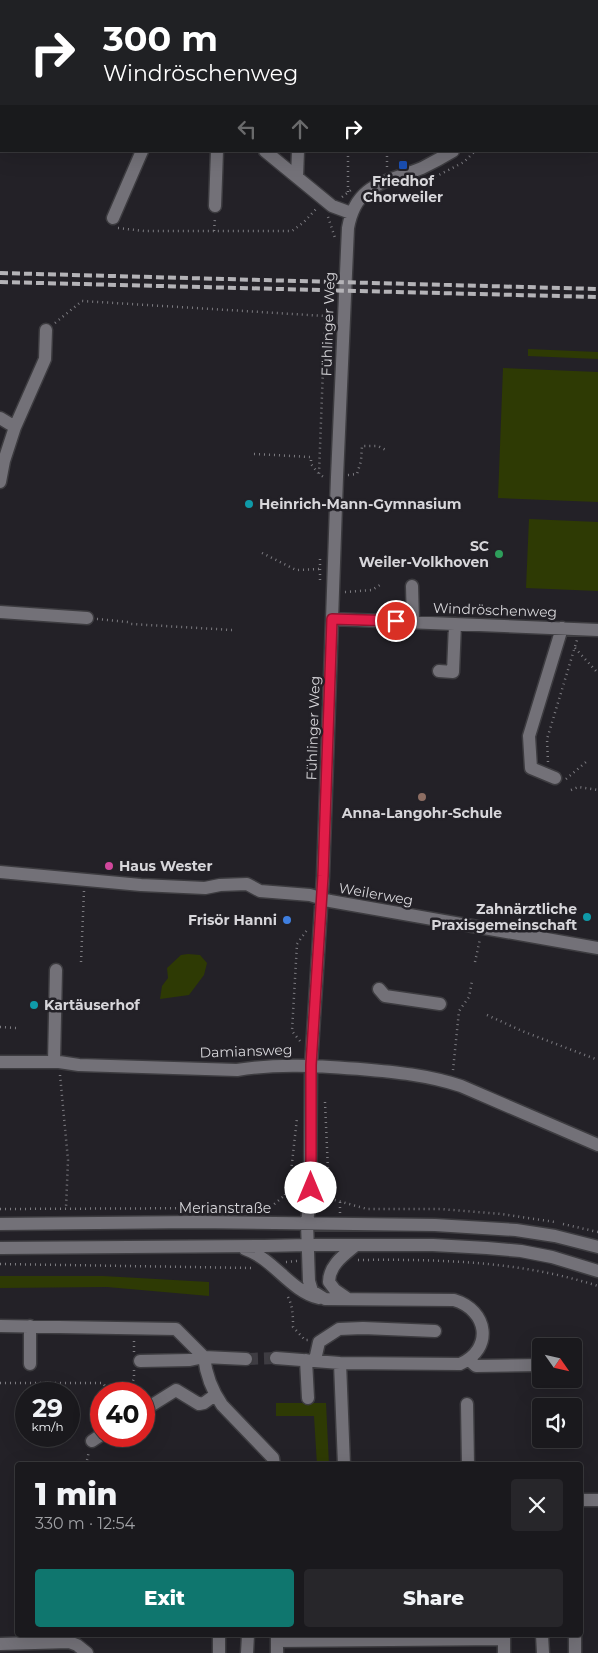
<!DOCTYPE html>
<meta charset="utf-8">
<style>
body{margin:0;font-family:Montserrat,sans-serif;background:#27262a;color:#f1f3f6;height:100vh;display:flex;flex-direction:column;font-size:19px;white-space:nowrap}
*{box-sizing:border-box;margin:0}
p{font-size:16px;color:#9fa0a4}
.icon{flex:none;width:28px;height:28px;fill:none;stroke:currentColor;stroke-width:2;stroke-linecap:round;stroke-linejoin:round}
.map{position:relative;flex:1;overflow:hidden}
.sheet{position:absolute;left:15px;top:1462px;width:568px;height:175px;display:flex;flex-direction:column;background:#1a191d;border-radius:5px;box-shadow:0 5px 20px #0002,0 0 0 1px #38383b}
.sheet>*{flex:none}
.guide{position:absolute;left:0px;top:0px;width:599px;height:152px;box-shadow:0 5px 20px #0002,0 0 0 1px #38383b;background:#202124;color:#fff;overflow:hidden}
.needle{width:32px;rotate:124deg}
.buttons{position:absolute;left:532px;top:1338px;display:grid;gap:10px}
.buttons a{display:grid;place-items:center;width:50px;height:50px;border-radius:5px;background:#1a191d;box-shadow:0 5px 20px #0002,0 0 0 1px #38383b;font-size:25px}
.speed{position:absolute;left:15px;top:1382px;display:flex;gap:10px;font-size:25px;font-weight:700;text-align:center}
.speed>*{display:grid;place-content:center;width:65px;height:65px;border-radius:50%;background:#1a191d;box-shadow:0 5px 20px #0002,0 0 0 1px #38383b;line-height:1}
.speed small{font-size:12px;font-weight:400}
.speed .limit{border:8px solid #d22;background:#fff;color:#111}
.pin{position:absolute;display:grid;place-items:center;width:42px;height:42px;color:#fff;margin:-21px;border:2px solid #fff;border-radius:50%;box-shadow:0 1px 5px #0007}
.me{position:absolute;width:55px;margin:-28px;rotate:0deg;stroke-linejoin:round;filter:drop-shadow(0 0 4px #0008)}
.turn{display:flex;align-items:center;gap:18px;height:105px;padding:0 20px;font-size:22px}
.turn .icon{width:65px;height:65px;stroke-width:2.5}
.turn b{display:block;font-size:35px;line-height:42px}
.lanes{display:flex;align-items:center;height:48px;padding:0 20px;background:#0003;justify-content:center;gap:25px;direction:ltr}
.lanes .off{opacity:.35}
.round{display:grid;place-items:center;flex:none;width:52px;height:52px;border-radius:5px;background:#27262a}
.head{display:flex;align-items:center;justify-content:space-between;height:85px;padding:0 20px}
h1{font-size:30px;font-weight:800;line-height:38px}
.button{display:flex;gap:10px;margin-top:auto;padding:10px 20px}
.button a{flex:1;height:58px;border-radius:5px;background:#0f766e;color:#fff;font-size:20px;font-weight:800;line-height:58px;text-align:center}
.button a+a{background:#27262a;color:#f1f3f6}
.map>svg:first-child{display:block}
.green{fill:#2e3a04}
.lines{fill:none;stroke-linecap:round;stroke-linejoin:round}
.minor-tunnel{stroke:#3e3c42;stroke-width:12;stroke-dasharray:12 6;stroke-linecap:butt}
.minor-casing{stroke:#3d3c40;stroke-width:15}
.path{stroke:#7c7b80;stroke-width:2.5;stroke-dasharray:1 4;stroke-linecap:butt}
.minor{stroke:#737178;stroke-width:12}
.rail{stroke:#b4b3b7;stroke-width:4;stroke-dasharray:8 4;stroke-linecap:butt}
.route-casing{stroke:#92132f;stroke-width:12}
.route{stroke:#e11d48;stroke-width:9}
.transit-dot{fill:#1a4fb4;stroke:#232127;stroke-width:2}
.culture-dot{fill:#0f9aa8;stroke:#232127;stroke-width:2}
.leisure-dot{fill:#2e9e5b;stroke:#232127;stroke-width:2}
.education-dot{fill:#8d6e63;stroke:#232127;stroke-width:2}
.hotel-dot{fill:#d1479c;stroke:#232127;stroke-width:2}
.shop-dot{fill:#3f7fe0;stroke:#232127;stroke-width:2}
.labels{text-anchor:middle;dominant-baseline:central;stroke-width:5;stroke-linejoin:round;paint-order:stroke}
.poi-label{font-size:14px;font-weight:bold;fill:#d7d6da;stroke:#232127;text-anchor:start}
.street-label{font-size:14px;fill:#d7d6da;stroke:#232127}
</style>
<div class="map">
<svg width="598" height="1653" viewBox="0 0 598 1653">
<rect width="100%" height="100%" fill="#232127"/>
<!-- green -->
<path class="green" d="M528 349 598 352V359L528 356Z
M503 368 598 372V502L498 498Z
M529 519 598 522V591L526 588Z
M188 954 200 955 207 963 204 975 189 995 160 999 162 986 168 978 167 968 181 955Z
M0 1276H103L209 1282V1296L107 1287 0 1288Z
M276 1403H326L329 1465H317L314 1416H276Z"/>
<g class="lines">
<!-- minor-tunnel -->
<path class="minor-tunnel" d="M246 1359 276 1358"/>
<!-- minor casing -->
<g class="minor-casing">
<path id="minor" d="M497 0 498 1
M38 1V0
M248 1 249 0
M598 32V31
M265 151 332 206 351 213
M297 177 298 151
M215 206 217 151
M113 218 142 151
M0 418 15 427
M0 482 4 461 15 427 45 359 46 330
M412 586 413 622
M0 612 87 618
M332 619 598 630
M439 671 453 672 455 624
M555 778 531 768 529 736 562 628
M0 872 141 885 205 888 220 885 247 884 260 891 310 895 330 901 598 948
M379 989 385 996 440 1004
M0 1062H59L79 1065 237 1070C279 1063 318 1066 360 1069 395 1072 428 1075 461 1086L598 1145
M54 1062 56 970
M0 1224 195 1222 435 1225 516 1230 555 1236 598 1247
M0 1248 264 1246 307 1245H433L487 1248 521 1251 552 1257 598 1271
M245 1249C274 1259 290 1291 319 1298
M348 1299 335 1290 329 1282C329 1265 344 1255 356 1245
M0 1326 176 1329 204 1357 246 1359
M30 1326V1364
M276 1358 340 1363 460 1364C494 1349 488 1310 454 1300L325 1299 312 1291 309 1281 307 1223 310 1198 311 1065 323 876 337 477 348 228C356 183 385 183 422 168 432 163 443 157 453 151
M306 1360 308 1398
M315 1360 319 1342 339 1329 363 1328 435 1331
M469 1360 476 1366 541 1365
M140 1361 190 1360 204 1357C206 1375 211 1389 222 1405L273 1458 274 1465
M340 1363 344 1465
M467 1404 468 1465
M144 1410 176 1390 199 1404 204 1403 215 1395
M92 1441 101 1435
M580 1500H598
M542 1635 543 1653
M575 1635V1653
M277 1641 504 1639
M0 1644 69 1642 77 1645 87 1653
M219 1653V1635
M247 1653 248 1635
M277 1653V1635
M504 1653V1635"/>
</g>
<!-- path -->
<path class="path" d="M300 0V1
M331 0 332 1
M387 167V151
M435 177 464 162 475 151
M348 192V151
M342 197 351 190
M328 217 335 238
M118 228 144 231H292L304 222 316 209
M214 231 215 218
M55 323 82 301 325 316 319 474 325 478
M254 454 311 457V464L318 473
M348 475 357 474 361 461 362 446H378L386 450
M262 553 296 570 320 569
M320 580V556
M345 592 372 590 380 585
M97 619 128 622 131 624 232 630
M575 648 596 671
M548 762 547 739 577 640
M566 779 586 762
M571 790 578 787 598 790
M81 962 84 891
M475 962 480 939
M487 1015 522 1031 598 1060
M0 1027 17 1028
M300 1041 292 1031 297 944 307 930
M453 1070 459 1011 469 997 472 981
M60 1075 68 1160 66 1208
M325 1102 328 1171 331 1199
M285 1195 291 1172 297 1118
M320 1198 331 1199 367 1209H441L501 1214 555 1222
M340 1202V1213
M0 1209 234 1208 272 1206 285 1195 298 1196
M563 1224 598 1232
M358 1260C439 1259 521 1261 598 1286
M286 1262 297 1261
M0 1264 253 1268
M288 1297C293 1307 293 1316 293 1327L305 1340H308
M134 1352V1340
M0 1383H103L110 1394
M126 1394 134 1379V1370
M86 1465 89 1451"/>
<!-- minor -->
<use href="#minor" class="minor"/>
<!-- rail -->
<path class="rail" d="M0 273 598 289
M0 282 598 297"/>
</g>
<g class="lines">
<!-- route casing -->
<g class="route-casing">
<path id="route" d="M311 1188V1065L323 876 332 619 396 621"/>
</g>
<!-- route -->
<use href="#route" class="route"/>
</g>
<!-- markers -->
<rect class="transit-dot" x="398" y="160" width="10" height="10" rx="2.5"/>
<g class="culture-dot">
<circle cx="249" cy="504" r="5"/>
<circle cx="587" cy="917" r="5"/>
<circle cx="34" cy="1005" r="5"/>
</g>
<circle class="leisure-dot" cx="499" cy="554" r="5"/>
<circle class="education-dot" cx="422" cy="797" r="5"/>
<circle class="hotel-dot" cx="109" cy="866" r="5"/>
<circle class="shop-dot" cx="287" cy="920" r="5"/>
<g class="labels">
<!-- poi labels -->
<g class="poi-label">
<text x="403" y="181" text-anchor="middle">Friedhof<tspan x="403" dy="16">Chorweiler</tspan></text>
<text x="259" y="504">Heinrich-Mann-Gymnasium</text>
<text x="489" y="546" text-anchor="end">SC<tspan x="489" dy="16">Weiler-Volkhoven</tspan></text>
<text x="422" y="813" text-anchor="middle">Anna-Langohr-Schule</text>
<text x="119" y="866">Haus Wester</text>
<text x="577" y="909" text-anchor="end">Zahnärztliche<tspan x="577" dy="16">Praxisgemeinschaft</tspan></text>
<text x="277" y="920" text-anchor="end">Frisör Hanni</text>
<text x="44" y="1005">Kartäuserhof</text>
</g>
<!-- street labels -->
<g class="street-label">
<text transform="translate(328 324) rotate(-88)">Fühlinger Weg</text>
<text transform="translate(495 610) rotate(2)">Windröschenweg</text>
<text transform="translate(313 728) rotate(-88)">Fühlinger Weg</text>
<text transform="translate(376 894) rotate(10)">Weilerweg</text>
<text transform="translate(246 1051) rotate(-2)">Damiansweg</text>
<text x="225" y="1208">Merianstraße</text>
</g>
</g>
</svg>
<div class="buttons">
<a><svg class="needle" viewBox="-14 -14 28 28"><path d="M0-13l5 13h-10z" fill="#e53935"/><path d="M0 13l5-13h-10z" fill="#9fa0a4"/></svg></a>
<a><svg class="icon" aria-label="sound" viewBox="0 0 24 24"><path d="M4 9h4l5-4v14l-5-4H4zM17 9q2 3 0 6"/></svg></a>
</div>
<div class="speed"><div>29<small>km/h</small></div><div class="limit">40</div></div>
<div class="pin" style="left:396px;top:621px;background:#d93025"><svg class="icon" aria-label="arrive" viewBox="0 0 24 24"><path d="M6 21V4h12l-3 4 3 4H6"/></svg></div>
<svg class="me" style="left:311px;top:1188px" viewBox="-20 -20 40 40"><circle r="19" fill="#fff"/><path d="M0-13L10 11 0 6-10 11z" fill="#e11d48"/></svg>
<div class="guide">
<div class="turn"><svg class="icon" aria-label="right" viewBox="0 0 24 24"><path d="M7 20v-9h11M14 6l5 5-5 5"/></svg><div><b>300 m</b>Windröschenweg</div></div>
<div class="lanes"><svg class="icon off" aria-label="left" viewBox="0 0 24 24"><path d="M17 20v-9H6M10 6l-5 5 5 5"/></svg><svg class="icon off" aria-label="ahead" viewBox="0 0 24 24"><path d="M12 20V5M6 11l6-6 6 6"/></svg><svg class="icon" aria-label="right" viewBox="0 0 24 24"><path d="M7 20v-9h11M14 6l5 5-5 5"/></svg></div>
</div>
<section class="sheet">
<div class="head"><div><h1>1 min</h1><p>330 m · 12:54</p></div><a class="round"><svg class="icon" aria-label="close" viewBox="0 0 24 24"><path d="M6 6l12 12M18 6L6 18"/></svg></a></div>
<div class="button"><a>Exit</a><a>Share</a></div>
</section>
</div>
